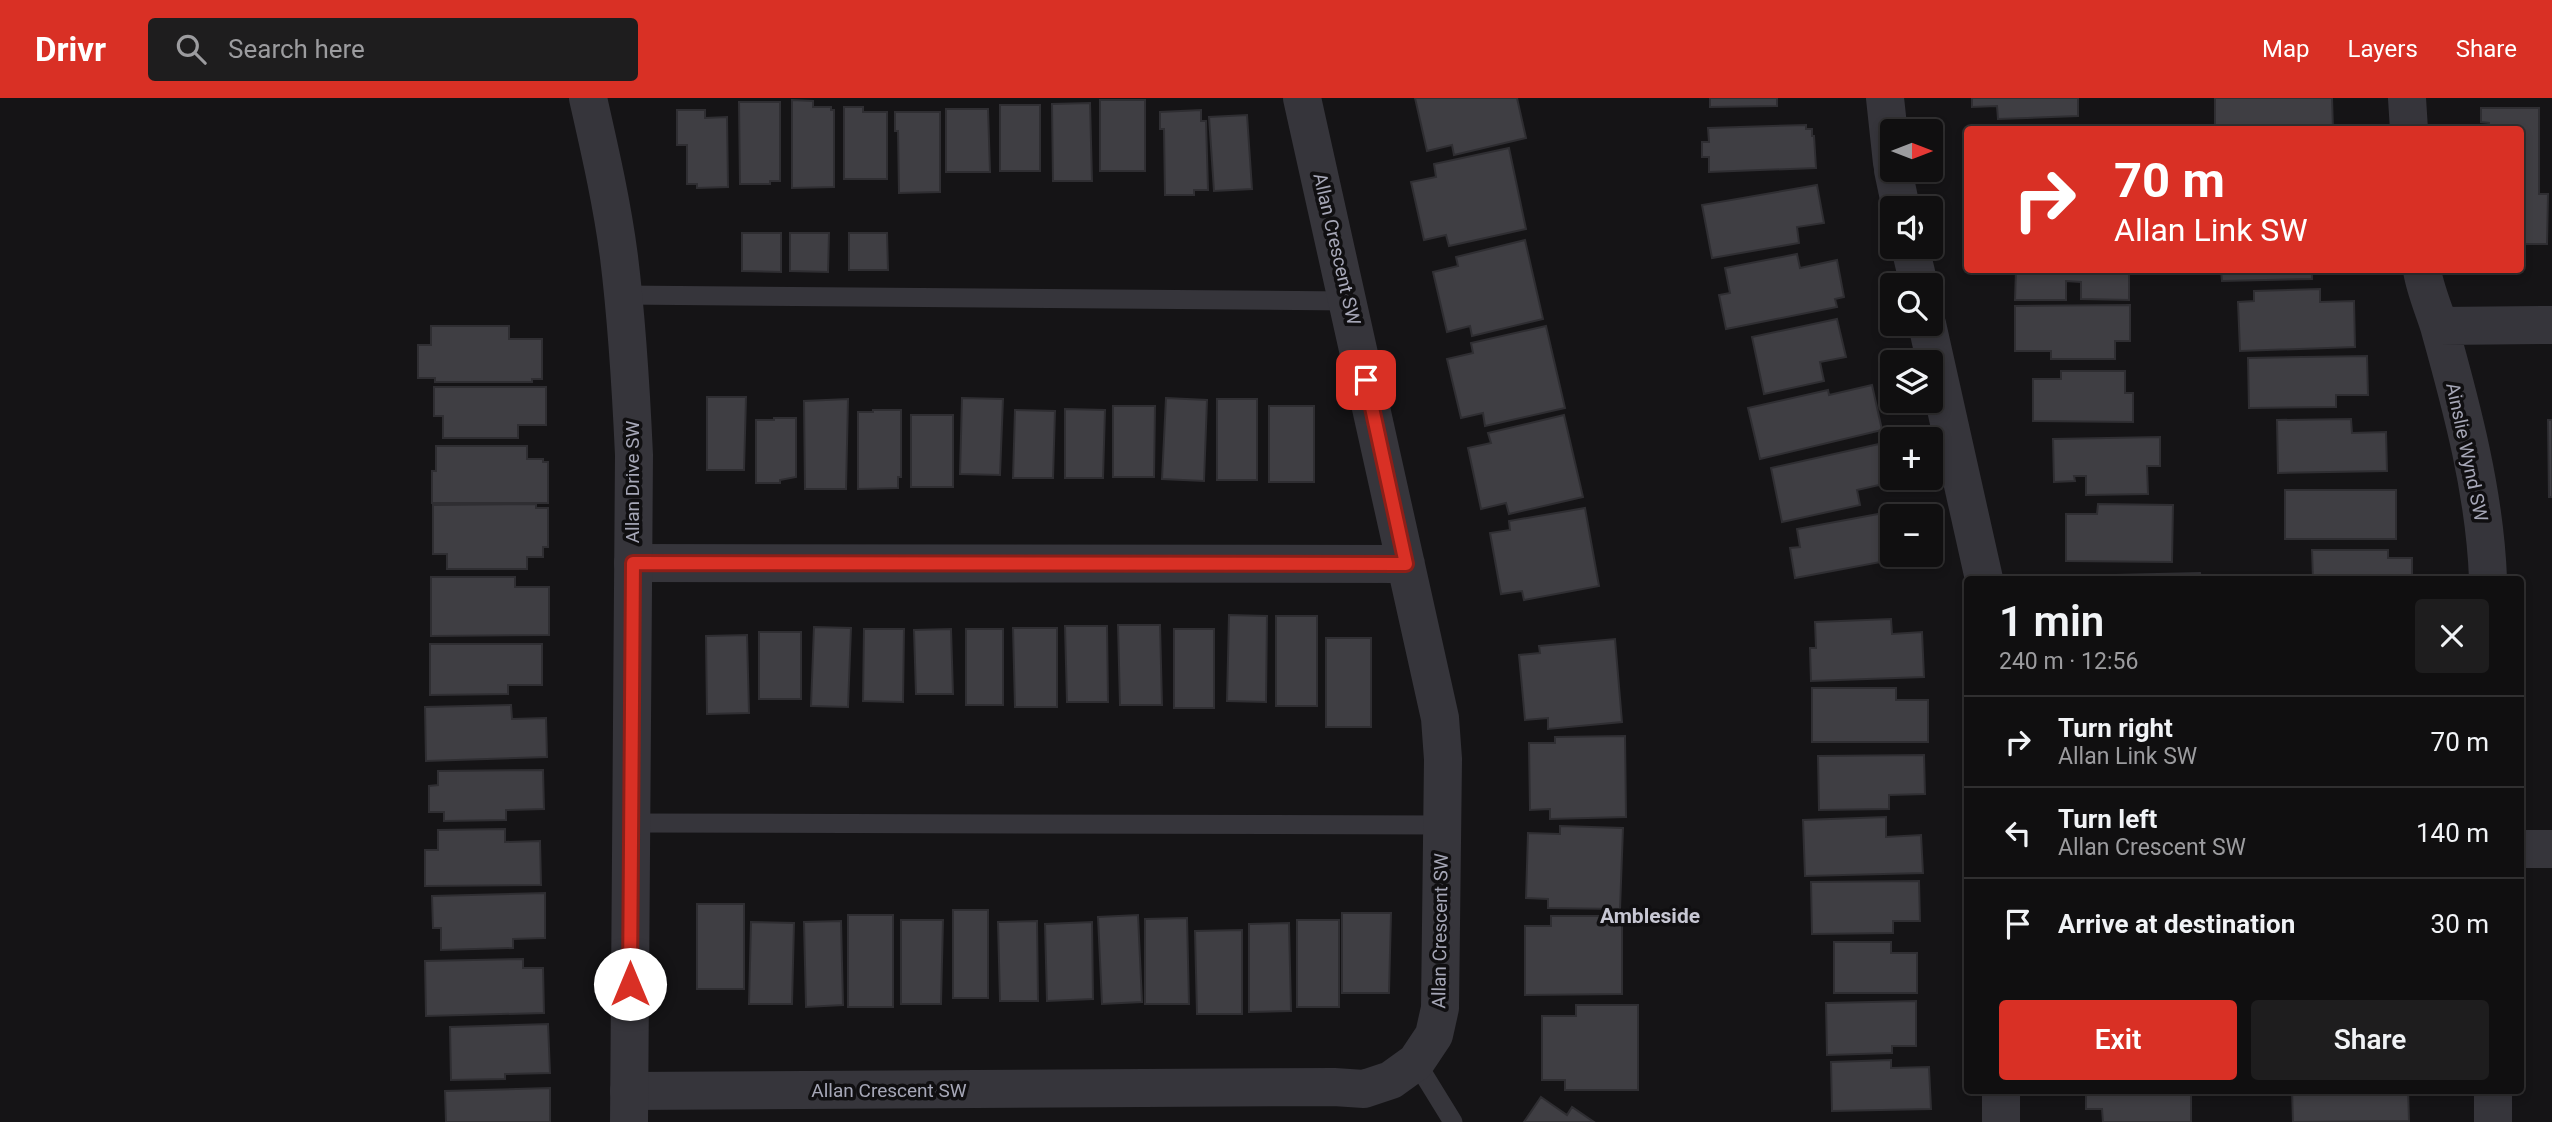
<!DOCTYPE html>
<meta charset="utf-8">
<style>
body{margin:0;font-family:Roboto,sans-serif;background:#1e1d1e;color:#f1f3f6;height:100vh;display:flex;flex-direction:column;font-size:26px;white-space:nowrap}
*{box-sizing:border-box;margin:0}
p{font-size:23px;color:#9c9c9f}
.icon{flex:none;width:38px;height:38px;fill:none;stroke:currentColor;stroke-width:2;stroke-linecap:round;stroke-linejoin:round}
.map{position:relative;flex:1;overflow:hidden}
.sheet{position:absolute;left:1964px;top:478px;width:560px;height:518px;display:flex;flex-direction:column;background:#100f10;border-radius:7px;box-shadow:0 4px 10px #0003,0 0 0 2px #302f30}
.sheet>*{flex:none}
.top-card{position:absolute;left:1964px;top:28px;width:560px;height:147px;border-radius:7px;box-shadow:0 4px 10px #0003,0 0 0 2px #302f30;background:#d93025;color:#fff;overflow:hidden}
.needle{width:46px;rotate:90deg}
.controls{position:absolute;left:1880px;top:21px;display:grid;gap:14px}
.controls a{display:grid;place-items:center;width:63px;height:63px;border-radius:7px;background:#100f10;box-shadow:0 4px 10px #0003,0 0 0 2px #302f30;font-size:35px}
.pin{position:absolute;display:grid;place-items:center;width:60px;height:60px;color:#fff;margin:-30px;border-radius:14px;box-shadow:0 4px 10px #0006}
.me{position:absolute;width:77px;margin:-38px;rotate:0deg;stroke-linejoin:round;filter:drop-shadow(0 0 5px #0008)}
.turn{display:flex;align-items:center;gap:24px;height:147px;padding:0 35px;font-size:32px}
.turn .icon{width:91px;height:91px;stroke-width:2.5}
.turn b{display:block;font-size:49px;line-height:60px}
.round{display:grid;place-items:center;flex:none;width:74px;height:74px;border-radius:7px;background:#1e1d1e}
.summary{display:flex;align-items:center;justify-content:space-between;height:119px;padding:0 35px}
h1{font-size:42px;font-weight:600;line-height:52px}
.primary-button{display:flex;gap:14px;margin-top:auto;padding:14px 35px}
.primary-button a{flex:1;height:80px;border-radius:7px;background:#d93025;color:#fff;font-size:28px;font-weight:600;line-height:80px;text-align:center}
.primary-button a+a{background:#1e1d1e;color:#f1f3f6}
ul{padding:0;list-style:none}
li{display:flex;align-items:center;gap:21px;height:91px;padding:0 35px;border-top:2px solid #302f30}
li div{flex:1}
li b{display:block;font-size:26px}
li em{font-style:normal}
header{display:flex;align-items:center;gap:42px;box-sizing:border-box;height:98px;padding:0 35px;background:#d93025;color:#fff}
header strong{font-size:33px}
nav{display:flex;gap:38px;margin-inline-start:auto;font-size:24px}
.search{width:490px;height:63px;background:#1e1d1e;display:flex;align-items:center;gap:18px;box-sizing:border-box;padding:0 24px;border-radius:7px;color:#9c9c9f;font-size:26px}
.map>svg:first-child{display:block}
.building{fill:#3f3e43;stroke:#2f2e32;stroke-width:2}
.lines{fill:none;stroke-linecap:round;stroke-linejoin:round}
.service{stroke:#36353b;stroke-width:19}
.minor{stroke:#36353b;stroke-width:38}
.tertiary{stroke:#36353b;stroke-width:38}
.route-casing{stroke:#8d1f18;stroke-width:18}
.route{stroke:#d93025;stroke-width:12}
.labels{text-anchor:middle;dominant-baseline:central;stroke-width:7;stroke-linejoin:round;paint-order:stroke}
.street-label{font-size:19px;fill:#a6a7b7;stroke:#100f11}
.neighbourhood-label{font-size:21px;font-weight:bold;fill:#c7c7d3;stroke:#100f11}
</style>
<header>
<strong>Drivr</strong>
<div class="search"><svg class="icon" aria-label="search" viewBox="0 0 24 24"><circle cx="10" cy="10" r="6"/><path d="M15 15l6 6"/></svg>Search here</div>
<nav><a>Map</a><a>Layers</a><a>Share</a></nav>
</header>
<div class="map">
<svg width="2552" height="1024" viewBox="0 0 2552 1024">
<rect width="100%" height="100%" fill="#151416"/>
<!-- building -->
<path class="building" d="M1415 0H1517L1526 40 1454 57 1452 47 1427 53Z
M1710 0H1777V8L1710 9Z
M1972 0H2078V18L1998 21 1997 8 1972 9Z
M2215 0H2332L2333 32H2215Z
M792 2 813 3V9H831V12H834V89L792 90Z
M1100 2H1145V73H1100Z
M739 4H780V83H770V86H740Z
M1090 5 1092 83H1053L1052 6Z
M1000 7H1040V73H1000Z
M844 9H863V14H887V81H844Z
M2481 10H2539V96H2548L2547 146H2520V32H2481L2489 31V25L2481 24Z
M946 11H988L990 74H946Z
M677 12H705V20L727 19 728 89 697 90V86H687V47H677Z
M1201 12V23H1206L1208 92H1194V97H1165L1164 31H1160V14Z
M895 14H940V94L899 95 898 33H895Z
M1247 17 1252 91 1214 93 1209 19Z
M1806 27V31H1812V38H1814L1816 70 1709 74V59H1702V44H1709L1708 30Z
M2085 27V32H2016V28Z
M1509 50 1526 131 1449 148 1446 137 1424 142 1411 84 1436 79 1434 66Z
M1817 87 1824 125 1797 129 1799 145 1712 160 1702 107Z
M742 135H781V174L742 173Z
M790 135H829L828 174 790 173Z
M849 135H887L888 172H849Z
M1525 142 1543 221 1472 238 1470 228 1447 234 1433 174 1458 168 1456 159Z
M1797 156 1800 170 1837 162 1844 199 1835 201 1837 209 1726 231 1719 197 1730 195 1725 170Z
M2016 172H2129V202L2081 201V184L2066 183V202H2015Z
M2221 172H2312V181L2222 183Z
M2320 191V204L2354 203 2355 249 2240 253 2238 204 2254 203V193Z
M2130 207V243H2115V261H2051V253H2015V208Z
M1837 221 1846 259 1820 264 1824 283 1764 296 1752 239Z
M431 228H509V241H542V281H532V284H435V280H418V247H431Z
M1546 228 1565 310 1485 328 1483 315 1461 320 1447 261 1473 255 1471 245Z
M2367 258 2368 297H2336V309L2249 310 2248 260Z
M2061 273H2125V295H2133V324L2033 323V281H2061Z
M1872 287 1882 332 1760 361 1748 310 1828 292 1829 297Z
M434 289H546V327H518V340H443V318H434Z
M707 299H746L744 372H707Z
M962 300 1003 301 1000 377 960 376Z
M1166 300 1207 302 1204 383 1162 381Z
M848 301 846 391H805L804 303Z
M1217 301H1257V382H1217Z
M1113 308H1155L1154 379H1113Z
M1269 308H1314V384H1269Z
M1065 311 1105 312 1103 380H1065Z
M873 312H901V379H898V390L858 391V314H873Z
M1015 312 1055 313 1053 380H1013Z
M911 317H953V389H911Z
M1564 317 1583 399 1509 416 1506 405 1481 411 1468 350 1491 345 1488 335Z
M774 320H796V379L780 382V385H756V322H774Z
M2351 321 2352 335 2386 334 2387 373 2278 375 2277 322Z
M2548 322H2552V399H2549Z
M2160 339V368H2147L2148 396 2086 397V378H2074L2075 383 2054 384 2053 341Z
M1879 346 1888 385 1857 392 1860 407 1782 424 1771 370Z
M436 348H527V361H543V364H548V405H432V373H436Z
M2285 392H2396V441H2285Z
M536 406V410H548V449H543V459H527V471H447V456H433V407Z
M2098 406 2173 407 2172 464 2066 463V416H2097Z
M1585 410 1599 488 1524 502 1522 493 1501 496 1490 435 1510 432 1509 423Z
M1889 414 1892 441 1882 443 1886 463 1795 480 1790 450 1800 449 1797 431Z
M2312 452H2388V460H2412V481H2313Z
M2200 475 2201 481H2072V478Z
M431 479H515V489H549V537L431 538Z
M1229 517 1267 518 1266 604 1227 603Z
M1276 518H1317V608H1276Z
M1891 521 1892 536 1922 534 1924 579 1811 583 1810 550H1816L1815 524Z
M1118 527H1160L1162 607H1120Z
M1065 528H1107L1108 604H1067Z
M814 529 851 530 848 609 811 608Z
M1013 530H1057V609H1015Z
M864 531H904L903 604 863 603Z
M951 531 953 596H916L914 532Z
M966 531H1003V607H966Z
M1174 531H1214V610H1174Z
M759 534H801V601H759Z
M747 537 749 615 707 616 706 538Z
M1326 540H1371V629H1326Z
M1615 541 1622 624 1548 631V620L1525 622 1519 557 1540 555 1539 548Z
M430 546H542V587H508V596L430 597Z
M1812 590H1896V602H1928V644H1812Z
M511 607 512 621 546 620 547 659 426 663 425 609Z
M1625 638 1626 719 1550 721V711L1530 712 1529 645H1555V639Z
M1924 657 1925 696 1889 697V711L1819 712 1818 658Z
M543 672 544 711 506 712V722L444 723V714H429V688L438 687V673Z
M1886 719V739L1921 737 1923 775 1805 778 1803 722Z
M1560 728 1623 730 1620 811 1548 810V801L1526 800 1528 735 1560 736Z
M505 731V744L540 743 541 787 425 788V752H438V732Z
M1919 783 1920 823H1893V835L1812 836 1811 784Z
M545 795V840L513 841V850L441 852V830H433L432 798Z
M697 806H744V891H697Z
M953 812H988V900H953Z
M1342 815H1391L1389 895H1342Z
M848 817H893V909H848Z
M1138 817 1142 904 1102 906 1098 819Z
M1551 818H1622V896L1525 897V828H1551Z
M1187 820 1189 906H1145V821Z
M901 822H943L941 906H901Z
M1297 822H1339V909H1297Z
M841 823 843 907 806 909 804 824Z
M1037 823 1038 903H1000L998 824Z
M751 824 794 825 792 906H749Z
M1092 824 1093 901 1047 903 1045 826Z
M1289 825 1291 913 1249 914V826Z
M1242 832V916H1197L1195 833Z
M1834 844H1891V855H1917V895H1834Z
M523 861V870H543L544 915 426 918 425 863Z
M1916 903V948H1892V955L1827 957 1826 905Z
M1576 907H1638V992H1565V982H1542V918H1576Z
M548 926 550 975 505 976V981L451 982 450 929Z
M1891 962V970L1929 969 1931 1011 1832 1013 1831 964Z
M550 990V1024H446L445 993Z
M2086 992H2191V1024H2103L2102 1011H2086Z
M2292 992H2408L2409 1023 2293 1024Z
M1541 999 1567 1017 1572 1009 1594 1024H1524Z"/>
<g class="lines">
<!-- service -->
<path class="service" d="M622 197 1348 203
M631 725 1443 727
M1416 964 1453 1024"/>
<!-- minor -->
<path class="minor" d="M1885 0 1892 65
M2407 0 2409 32
M1893 72 1901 110
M1910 149 1919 187
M2422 172C2425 191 2433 209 2439 228 2462 310 2485 396 2488 481
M1927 226 1984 481
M2439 228 2552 227
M633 465 1406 466
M2520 751H2552
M2001 992V1024
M629 993 1334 989 1364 991 1391 982 1416 964 1434 937 1440 910 1443 661 1440 620 1302 0
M2493 1024V992"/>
<!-- tertiary -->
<path class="tertiary" d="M588 0C600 53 612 105 619 159 627 224 631 291 634 357L629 1024"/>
</g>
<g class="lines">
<!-- route casing -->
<g class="route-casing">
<path id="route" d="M630 886 633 465 1406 466 1366 282"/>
</g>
<!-- route -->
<use href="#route" class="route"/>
</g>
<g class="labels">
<!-- street labels -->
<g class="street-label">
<text transform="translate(1337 151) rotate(77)">Allan Crescent SW</text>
<text transform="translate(2467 354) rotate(78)">Ainslie Wynd SW</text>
<text transform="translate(632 384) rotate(-90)">Allan Drive SW</text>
<text transform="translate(1440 833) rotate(-89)">Allan Crescent SW</text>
<text x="889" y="992">Allan Crescent SW</text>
</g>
<!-- neighbourhood labels -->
<g class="neighbourhood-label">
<text x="1650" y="818">Ambleside</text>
</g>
</g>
</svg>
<div class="controls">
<a><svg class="needle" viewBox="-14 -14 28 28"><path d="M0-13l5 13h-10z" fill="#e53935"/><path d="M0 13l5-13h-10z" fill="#9c9c9f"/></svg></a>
<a><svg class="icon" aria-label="sound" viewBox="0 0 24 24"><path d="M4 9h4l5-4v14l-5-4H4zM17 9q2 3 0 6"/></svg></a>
<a><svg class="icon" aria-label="search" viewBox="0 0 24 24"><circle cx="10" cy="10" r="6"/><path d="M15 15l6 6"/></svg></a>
<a><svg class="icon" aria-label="layers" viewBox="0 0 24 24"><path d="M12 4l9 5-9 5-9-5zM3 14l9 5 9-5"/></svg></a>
<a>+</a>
<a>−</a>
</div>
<div class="pin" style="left:1366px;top:282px;background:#d93025"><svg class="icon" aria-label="arrive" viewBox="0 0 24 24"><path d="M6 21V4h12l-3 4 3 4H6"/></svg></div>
<svg class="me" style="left:630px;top:886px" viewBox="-20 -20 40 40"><circle r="19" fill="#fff"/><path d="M0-13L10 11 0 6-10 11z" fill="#d93025"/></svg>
<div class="top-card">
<div class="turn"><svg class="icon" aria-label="right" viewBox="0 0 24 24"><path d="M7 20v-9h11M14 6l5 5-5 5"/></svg><div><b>70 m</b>Allan Link SW</div></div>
</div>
<section class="sheet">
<div class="summary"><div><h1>1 min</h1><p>240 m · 12:56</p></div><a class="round"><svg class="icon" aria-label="close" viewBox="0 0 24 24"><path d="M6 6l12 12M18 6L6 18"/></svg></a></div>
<ul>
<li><svg class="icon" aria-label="right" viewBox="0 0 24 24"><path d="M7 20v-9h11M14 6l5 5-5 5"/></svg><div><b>Turn right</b><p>Allan Link SW</p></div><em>70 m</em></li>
<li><svg class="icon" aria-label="left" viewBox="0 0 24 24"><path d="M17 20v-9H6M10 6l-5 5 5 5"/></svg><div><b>Turn left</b><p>Allan Crescent SW</p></div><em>140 m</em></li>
<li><svg class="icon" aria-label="arrive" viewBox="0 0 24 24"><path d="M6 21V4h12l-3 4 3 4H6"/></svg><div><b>Arrive at destination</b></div><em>30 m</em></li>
</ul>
<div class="primary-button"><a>Exit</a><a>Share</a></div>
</section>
</div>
